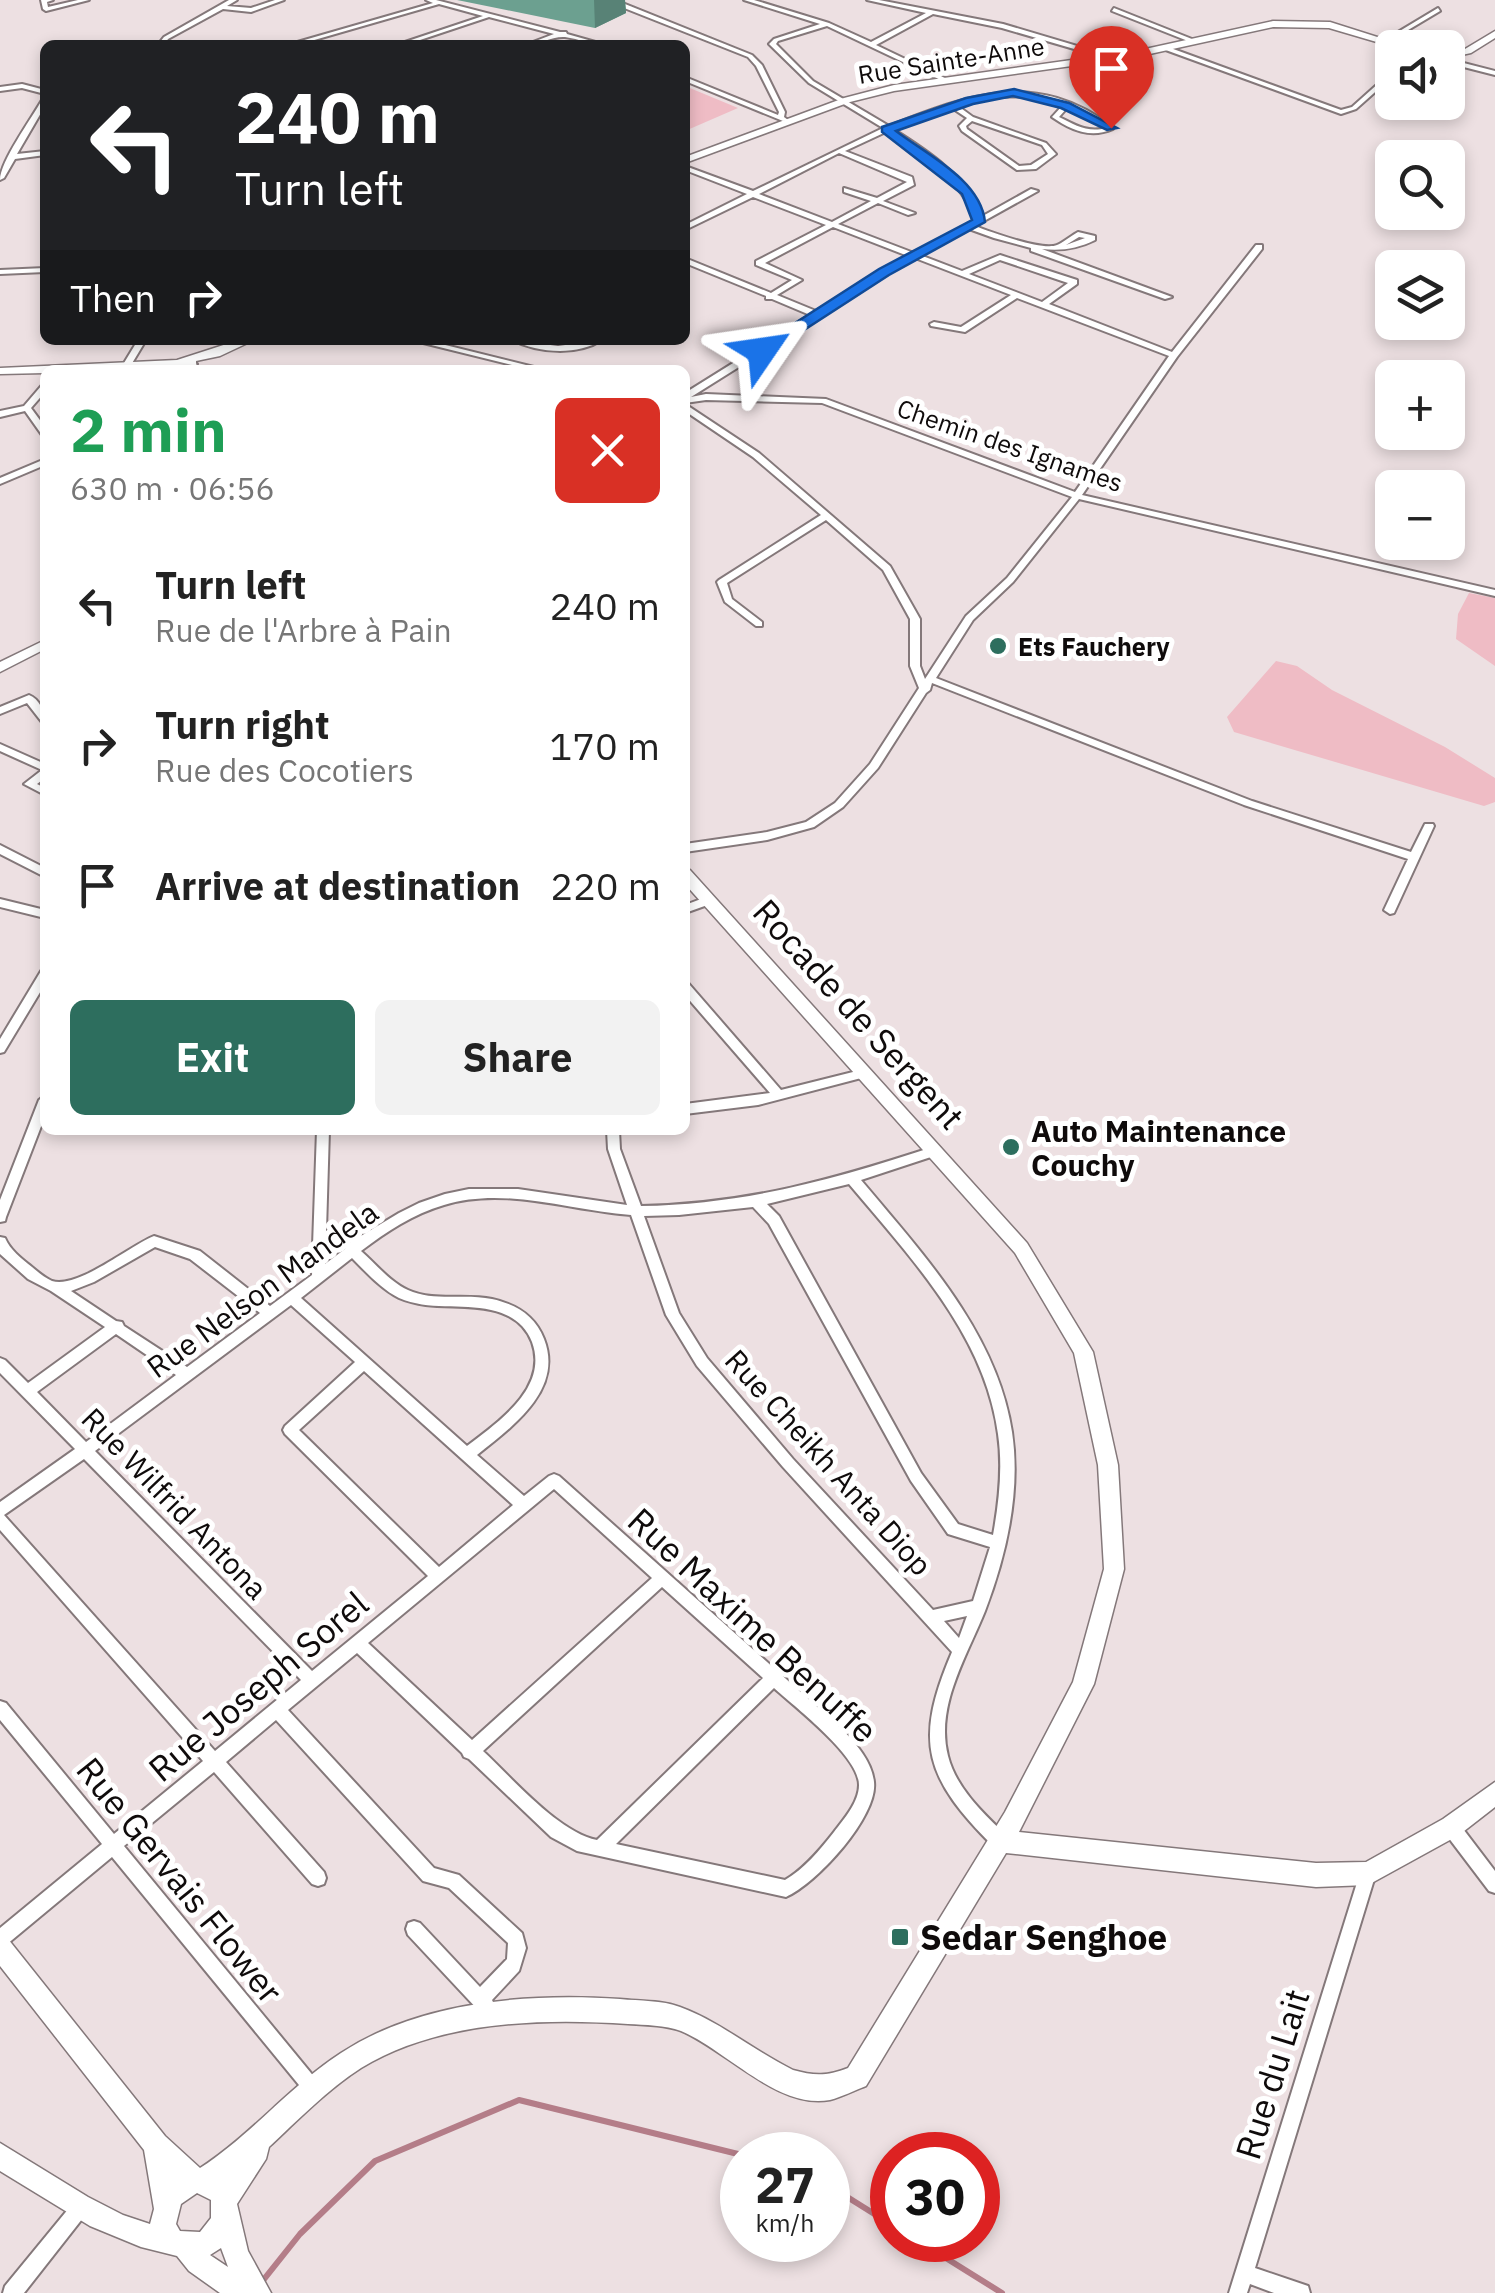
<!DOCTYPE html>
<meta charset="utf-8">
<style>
body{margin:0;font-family:"IBM Plex Sans",sans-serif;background:#f2f2f2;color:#222;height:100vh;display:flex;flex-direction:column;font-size:38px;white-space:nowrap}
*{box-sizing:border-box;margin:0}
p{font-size:32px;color:#767676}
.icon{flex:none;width:55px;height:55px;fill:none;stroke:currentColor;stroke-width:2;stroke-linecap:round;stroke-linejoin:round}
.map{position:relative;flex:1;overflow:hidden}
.drawer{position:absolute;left:40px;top:365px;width:650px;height:770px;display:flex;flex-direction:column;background:#fff;border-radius:15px;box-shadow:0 5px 15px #0003}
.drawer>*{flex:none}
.hud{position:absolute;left:40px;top:40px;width:650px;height:305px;border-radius:15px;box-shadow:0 5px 15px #0003;background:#202124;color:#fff;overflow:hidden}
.tools{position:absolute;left:1375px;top:30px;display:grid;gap:20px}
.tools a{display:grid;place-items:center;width:90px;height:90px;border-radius:15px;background:#fff;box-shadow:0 5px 15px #0003;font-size:50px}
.speed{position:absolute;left:720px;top:2132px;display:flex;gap:20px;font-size:50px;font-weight:700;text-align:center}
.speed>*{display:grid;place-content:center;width:130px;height:130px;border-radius:50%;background:#fff;box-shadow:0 5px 15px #0003;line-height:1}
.speed small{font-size:25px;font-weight:400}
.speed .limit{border:15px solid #d22;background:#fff;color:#111}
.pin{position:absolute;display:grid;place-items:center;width:85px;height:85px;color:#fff;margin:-102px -42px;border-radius:50% 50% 50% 0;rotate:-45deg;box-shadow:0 0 10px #0007}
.pin .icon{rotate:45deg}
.me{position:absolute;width:110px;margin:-55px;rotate:58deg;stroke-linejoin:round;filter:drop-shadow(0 0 8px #0008)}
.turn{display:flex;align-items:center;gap:35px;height:210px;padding:0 30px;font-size:45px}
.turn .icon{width:130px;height:130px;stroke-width:2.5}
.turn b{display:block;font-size:70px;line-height:85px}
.then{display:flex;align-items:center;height:95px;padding:0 30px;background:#0003;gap:20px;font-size:38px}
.round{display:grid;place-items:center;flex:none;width:105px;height:105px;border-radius:15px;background:#f2f2f2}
.overview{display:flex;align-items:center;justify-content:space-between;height:170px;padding:0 30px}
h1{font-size:60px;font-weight:700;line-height:75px;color:#1e9e55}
.button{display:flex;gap:20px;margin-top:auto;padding:20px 30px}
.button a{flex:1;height:115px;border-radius:15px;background:#2d6e5e;color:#fff;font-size:40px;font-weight:700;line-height:115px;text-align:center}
.button a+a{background:#f2f2f2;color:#222}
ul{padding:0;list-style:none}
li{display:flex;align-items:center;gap:30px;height:140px;padding:0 30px}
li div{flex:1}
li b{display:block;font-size:38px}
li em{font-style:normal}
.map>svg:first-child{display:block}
.green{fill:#efbcc5}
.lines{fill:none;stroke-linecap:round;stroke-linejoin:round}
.stream{stroke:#b47d88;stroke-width:6}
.street-casing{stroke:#84787a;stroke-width:4}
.secondary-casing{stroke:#84787a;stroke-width:3}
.street{fill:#fff;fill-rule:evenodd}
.secondary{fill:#fff;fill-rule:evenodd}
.wall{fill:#6ca090}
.shaded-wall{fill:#588276}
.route{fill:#1a73e8;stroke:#114b97;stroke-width:2.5}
.poi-dot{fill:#2d6e5e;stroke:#fff;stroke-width:4}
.labels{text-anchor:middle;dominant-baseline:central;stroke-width:10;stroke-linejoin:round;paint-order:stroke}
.far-street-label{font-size:25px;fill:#0f0b0b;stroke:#fff}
.far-poi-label{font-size:25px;font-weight:bold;fill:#0f0b0b;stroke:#fff;text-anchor:start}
.poi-label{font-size:30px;font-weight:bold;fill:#0f0b0b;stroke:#fff;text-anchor:start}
.street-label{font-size:30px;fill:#0f0b0b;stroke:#fff}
.near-street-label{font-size:35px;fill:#0f0b0b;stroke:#fff}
.near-poi-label{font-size:35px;font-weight:bold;fill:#0f0b0b;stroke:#fff;text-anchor:start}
</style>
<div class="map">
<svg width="1495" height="2293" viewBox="0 0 1495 2293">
<rect width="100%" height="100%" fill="#ede0e2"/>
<!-- green -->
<path class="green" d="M685 86 738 108 685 131Z
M1469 593 1495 598V666L1456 639 1458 614Z
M1276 661 1297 666 1332 690 1445 747 1495 778V802L1484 806 1234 732 1227 717Z"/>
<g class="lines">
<!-- stream -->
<path class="stream" d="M828 2185 892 2225
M917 2240 1002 2293
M253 2293 300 2234 375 2161 519 2100 742 2155"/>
<!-- street casing -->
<g class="street-casing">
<path id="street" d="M41 0H53L47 2 48 7 78 0H89L46 11 43 9Z
M229 0H237L227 6 251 8 275 0H284L251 12 223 9 168 39 166 42 169 45H162L160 42 164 37Z
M426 0H436L560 32H566L567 34 606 45C592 45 579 39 565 37 552 36 539 45 525 45L554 34 489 17 405 45H396L483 16 439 4 297 45H287L433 3Z
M576 0H615L752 55 762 65 785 112 784 117 788 120 783 121 685 81V77L778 115 779 112 756 66 748 57 609 2H579Z
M744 0H754L829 23 871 42 926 13 867 0H879L1003 24 1114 57V59L1112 60 1002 28 933 14 876 45 947 79 948 80 945 82 827 26 778 41 776 44 813 81 889 126C970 94 1036 69 1113 127V129C1090 139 1071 130 1052 117L1063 105C1025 92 996 95 958 106L973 117 1046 143 1056 154 1036 169 1017 170 962 131 959 126 967 118 952 108 893 129C928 151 967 176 981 217L1031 189 1038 191 975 226C991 232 1042 251 1057 245 1061 244 1072 235 1078 232L1095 236V240C1077 249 1061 251 1042 249L1172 297 1165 299 1031 251V248L994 238 969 229 920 255 962 271 1000 255 1077 280V284L1049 304 1172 352 1256 245H1262V249L1177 357 1082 495 1495 590V596L1079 499 1013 582 973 620 936 678 1252 801 1411 852 1425 824H1433L1434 826 1394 913 1390 914 1384 910 1408 859 1244 805 932 683 930 690 926 693 878 768 843 807 814 827 767 840 685 852V844L767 832 806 822 835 803 870 764 919 688 910 666V619L883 570 826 520 727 583 732 599 762 622V626H756L725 602 717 582 719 580 821 515 753 457 685 411V404L759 453 890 566 920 619V666L925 679 966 616 1007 578 1072 497 822 403 706 400 685 403V397H687L685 393 810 315 772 299H766V296L685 263V258L771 293 792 280 756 265V261L826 225 753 197 685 230V225L747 194 685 170V166L753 191 883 128 809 83 769 44 774 39 820 24ZM1068 107 1088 116 1106 128C1088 133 1075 125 1059 117ZM972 121 1042 145 1048 154 1031 165 1019 166 967 129 966 126ZM888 131C923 154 961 179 975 220L914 253 838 224 878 203 908 215 915 213 883 201 914 185 912 177 845 151ZM839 153 907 182 877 198 844 188V192L871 201 832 222 759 194ZM833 227 908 256 816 311 777 295 802 280 765 263ZM1079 237 1085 238 1066 245ZM915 258 1011 295 961 327 934 322 930 324 931 326 965 332 1017 298 1169 356 1075 492 826 399 706 394 691 397 887 274ZM1000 260 1068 283 1042 302 969 274Z
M1114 8 1197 41 1198 42 1193 43 1112 11Z
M1438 8 1440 11 1388 42 1383 41Z
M242 43H271L274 45H239Z
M1165 46 1341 110 1352 107 1390 73 1392 72V77L1356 109 1341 114 1163 49Z
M1448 59 1495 71V75L1448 63Z
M22 84 45 90V94L22 88 0 91V87Z
M45 98V106L17 154 45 151V155L15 159 4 178 0 180C0 162 31 119 42 100Z
M45 268V272L0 274V270Z
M138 340H146L131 365H125L124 363Z
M411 340H425L546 370H532Z
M512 340 558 346 602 340C577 356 538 353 512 340Z
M190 362 197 364 189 370H179Z
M42 385H45V392L31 408 45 427V436L42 435 25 411 0 417V411L24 406Z
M45 459V465L0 484V478Z
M29 695C39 699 45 711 45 722L41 721 27 703 0 714V707Z
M0 744 45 764V778L37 784 45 788V795L24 784 42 770 0 751Z
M0 845 45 868V877L0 854Z
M709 896 715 900 713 903 685 913V905Z
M0 899 45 910V918L0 907Z
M45 970V984L4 1052 0 1053V1039L41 971Z
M685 983 689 984 781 1090 865 1069 871 1073 865 1077 758 1105 685 1114V1104L770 1093 685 995Z
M45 1095V1116L6 1217 5 1221 0 1222V1200L39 1100Z
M317 1130H329L325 1264 345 1249 346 1245 399 1213 419 1203 445 1194 469 1189H518L627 1205 608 1149 607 1130H619L620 1149 641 1206C748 1204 835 1179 936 1146L940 1148 942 1151 940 1154 861 1180C923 1254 997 1333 1012 1432 1021 1492 1006 1556 985 1611 967 1656 935 1706 948 1756 956 1788 983 1813 1006 1835L1008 1841 1006 1847 1000 1849 994 1847C925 1778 913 1743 952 1652L783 1467 697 1366 666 1315 631 1215C570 1211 505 1186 444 1205 413 1214 386 1232 361 1251 376 1264 390 1282 408 1290 434 1302 465 1293 492 1299 515 1304 535 1315 544 1339 564 1390 512 1427 477 1455L524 1496 549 1476 554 1474 559 1476 842 1729C855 1743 872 1761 874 1782 878 1817 816 1884 786 1897L577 1851 551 1837 469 1759 464 1757 462 1753 357 1653 288 1710 434 1868 459 1875 522 1933 526 1948 519 1971 492 2000 495 2006 492 2012 486 2015 480 2012 408 1935 406 1929 408 1923 414 1921 420 1923 480 1987 507 1959 508 1943 449 1888 423 1881 276 1720 226 1762 324 1872 326 1878 324 1884 318 1886 312 1884 214 1772 124 1846 320 2084 323 2090 320 2096 314 2099 308 2096 112 1857 6 1945 0 1947V1928L102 1844 0 1720V1701L6 1703 114 1834 203 1761 0 1530V1502L75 1449 0 1373V1358L5 1360 28 1383 105 1327 51 1291 28 1279 0 1254V1237L5 1238C10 1250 22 1259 32 1267 38 1272 45 1278 52 1281 78 1289 129 1246 154 1236L200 1251 270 1306 312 1275ZM849 1184C910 1257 985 1335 998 1434 1003 1468 999 1502 993 1535L958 1524 921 1473 779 1216 767 1204ZM753 1207 769 1224 911 1481 948 1534 990 1547 973 1601 933 1610 793 1459 707 1358 679 1313 644 1216 679 1215ZM155 1247 190 1259 260 1313 187 1367 124 1326 122 1322 116 1321 71 1291 94 1282ZM352 1258C366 1272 381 1289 399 1298 429 1311 461 1303 491 1310 510 1314 525 1324 532 1342 549 1388 498 1422 467 1446L301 1298ZM291 1305 355 1362 285 1426 283 1430 285 1434 428 1576 312 1671 95 1451ZM116 1334 176 1375 86 1442 37 1392ZM364 1371 513 1505 439 1567 299 1430ZM84 1459 301 1680 215 1751 4 1515ZM554 1489 652 1578 472 1740 368 1643ZM662 1587 763 1678 597 1840C558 1832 512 1778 483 1751ZM967 1616 959 1638 944 1621ZM774 1688C795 1707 859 1756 859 1785 859 1802 844 1819 834 1832 820 1850 804 1869 785 1880L616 1844Z
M1451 1819 1457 1821 1495 1871V1893L1489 1891 1445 1833 1443 1827 1445 1821Z
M1368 1865 1374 1867 1376 1873 1255 2268 1308 2286 1310 2293H1274L1250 2284 1247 2293H1229L1360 1873 1362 1867Z
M80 2199 86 2202 89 2208 86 2214 24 2293H3L5 2286 74 2202Z"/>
</g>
<!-- secondary casing -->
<g class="secondary-casing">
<path id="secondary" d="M1273 21 1330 22 1412 48H1397L1329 28 1273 27 1136 57 894 91 850 102 685 163V157L844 98 894 85 1136 51Z
M1495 31V38L1471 53 1448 58V52L1465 49Z
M239 340H254L220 356 196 361V365L192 366 45 370V373L0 374V368L177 360Z
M45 640V649L0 672V662Z
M685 869 690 870 1027 1243 1093 1352 1118 1465 1124 1569 1094 1684 1019 1832 1316 1863 1366 1862 1443 1819 1495 1782V1807L1459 1835 1368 1885 1316 1887 1006 1853 866 2086C855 2090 842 2097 830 2100 778 2110 725 2049 681 2031 665 2025 645 2025 628 2024 541 2018 438 2021 361 2068 327 2090 298 2120 269 2147L266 2159 237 2204 248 2251 271 2293H220L189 2271 177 2256 141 2247 90 2226 0 2171V2143L88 2197 123 2215 150 2224 154 2209 144 2150 0 1966V1935L8 1939 165 2136 200 2168C251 2135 290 2086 341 2053 420 2001 528 1993 620 1999 640 2001 662 2000 680 2007 721 2022 754 2051 793 2070 814 2076 828 2076 848 2068L1005 1812 1073 1682 1104 1569 1098 1465 1074 1353 1015 1253 685 884ZM197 2193 211 2200V2218L200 2232 180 2231 176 2224 181 2204ZM221 2248 228 2267 210 2255Z"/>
</g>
<!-- street -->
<use href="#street" class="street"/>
<!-- secondary -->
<use href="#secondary" class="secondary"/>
</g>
<!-- wall -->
<path class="wall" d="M457 0H625L626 13 595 28Z"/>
<!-- shaded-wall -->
<path class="shaded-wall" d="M594 0H625L626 13 595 28Z"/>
<!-- route -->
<path class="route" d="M1014 89 1069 103 1117 128 1107 130 1061 108 1013 96 973 104 896 131C926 154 981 180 985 222L889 275 767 354H756V348L879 269 972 220 962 194 882 132V127L966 98Z"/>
<!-- markers -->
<g class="poi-dot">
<circle cx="998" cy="646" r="10"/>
<circle cx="1011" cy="1147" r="10"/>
<rect x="890" y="1927" width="20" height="20" rx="5"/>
</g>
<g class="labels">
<!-- far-street labels -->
<g class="far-street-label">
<text transform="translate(951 60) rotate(-9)">Rue Sainte-Anne</text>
<text transform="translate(1010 445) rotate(19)">Chemin des Ignames</text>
</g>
<!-- far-poi labels -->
<g class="far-poi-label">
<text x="1018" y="646">Ets Fauchery</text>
</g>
<!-- poi labels -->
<g class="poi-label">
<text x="1031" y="1130">Auto Maintenance<tspan x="1031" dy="34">Couchy</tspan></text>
</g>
<!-- street labels -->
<g class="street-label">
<text transform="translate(262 1289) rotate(-36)">Rue Nelson Mandela</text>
<text transform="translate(829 1462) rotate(48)">Rue Cheikh Anta Diop</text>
<text transform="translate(175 1503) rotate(46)">Rue Wilfrid Antona</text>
</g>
<!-- near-street labels -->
<g class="near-street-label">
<text transform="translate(859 1014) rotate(48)">Rocade de Sergent</text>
<text transform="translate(753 1625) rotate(43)">Rue Maxime Benuffe</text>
<text transform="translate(258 1686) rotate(-40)">Rue Joseph Sorel</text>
<text transform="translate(180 1880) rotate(51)">Rue Gervais Flower</text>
<text transform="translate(1272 2074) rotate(-73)">Rue du Lait</text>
</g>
<!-- near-poi labels -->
<g class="near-poi-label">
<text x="920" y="1937">Sedar Senghoe</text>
</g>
</g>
</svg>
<div class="tools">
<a><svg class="icon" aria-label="sound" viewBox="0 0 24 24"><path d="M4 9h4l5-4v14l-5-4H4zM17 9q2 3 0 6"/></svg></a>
<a><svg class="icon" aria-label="search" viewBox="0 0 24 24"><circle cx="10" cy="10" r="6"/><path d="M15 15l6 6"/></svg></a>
<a><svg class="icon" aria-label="layers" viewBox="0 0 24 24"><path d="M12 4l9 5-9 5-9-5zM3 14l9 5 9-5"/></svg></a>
<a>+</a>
<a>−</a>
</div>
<div class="speed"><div>27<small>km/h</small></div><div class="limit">30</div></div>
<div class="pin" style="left:1111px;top:128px;background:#d93025"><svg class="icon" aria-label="arrive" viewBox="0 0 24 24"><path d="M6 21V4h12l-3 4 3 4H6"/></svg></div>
<svg class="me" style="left:762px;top:351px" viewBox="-20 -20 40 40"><path d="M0-17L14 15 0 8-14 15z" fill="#1a73e8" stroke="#fff" stroke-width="4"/></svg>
<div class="hud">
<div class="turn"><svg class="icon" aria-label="left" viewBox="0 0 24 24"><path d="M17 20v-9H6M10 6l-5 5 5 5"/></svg><div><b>240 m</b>Turn left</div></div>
<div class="then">Then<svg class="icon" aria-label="right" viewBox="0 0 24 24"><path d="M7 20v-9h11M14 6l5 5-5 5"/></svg></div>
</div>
<section class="drawer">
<div class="overview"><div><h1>2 min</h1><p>630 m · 06:56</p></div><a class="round" style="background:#d93025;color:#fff"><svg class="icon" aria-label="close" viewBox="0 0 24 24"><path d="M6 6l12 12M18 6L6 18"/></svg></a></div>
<ul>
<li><svg class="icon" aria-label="left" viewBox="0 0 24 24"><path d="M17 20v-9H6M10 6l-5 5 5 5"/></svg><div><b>Turn left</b><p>Rue de l'Arbre à Pain</p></div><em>240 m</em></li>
<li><svg class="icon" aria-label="right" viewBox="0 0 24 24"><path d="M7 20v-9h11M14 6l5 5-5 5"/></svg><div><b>Turn right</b><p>Rue des Cocotiers</p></div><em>170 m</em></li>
<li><svg class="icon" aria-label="arrive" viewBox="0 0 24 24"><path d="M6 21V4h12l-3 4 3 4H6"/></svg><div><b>Arrive at destination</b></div><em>220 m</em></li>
</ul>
<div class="button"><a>Exit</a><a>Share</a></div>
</section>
</div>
